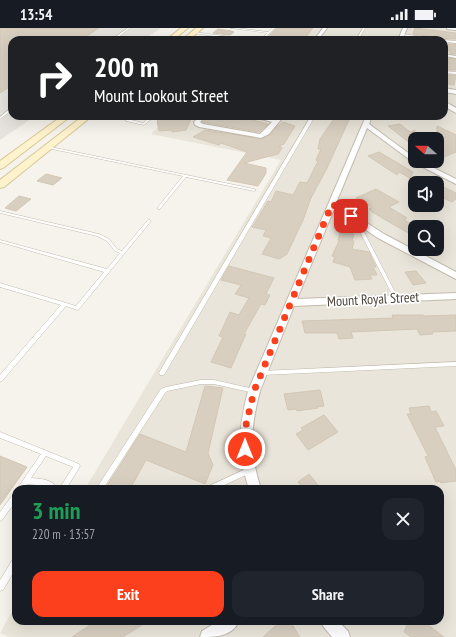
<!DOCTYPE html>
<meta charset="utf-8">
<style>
body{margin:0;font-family:"PT Sans Narrow",sans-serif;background:#20242c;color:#f1f3f6;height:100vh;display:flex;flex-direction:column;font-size:15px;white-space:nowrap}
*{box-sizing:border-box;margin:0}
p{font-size:13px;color:#9ea1a6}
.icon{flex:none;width:22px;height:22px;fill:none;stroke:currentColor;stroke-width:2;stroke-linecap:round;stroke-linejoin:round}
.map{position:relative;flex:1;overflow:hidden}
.drawer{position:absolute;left:12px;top:457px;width:432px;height:140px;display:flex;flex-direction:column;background:#171b24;border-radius:12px;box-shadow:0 4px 16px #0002}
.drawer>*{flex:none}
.guide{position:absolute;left:8px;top:8px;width:440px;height:84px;border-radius:12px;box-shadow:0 4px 16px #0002;background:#202124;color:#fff;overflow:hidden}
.needle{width:26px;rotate:291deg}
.tools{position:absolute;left:408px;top:104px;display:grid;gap:8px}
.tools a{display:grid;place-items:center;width:36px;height:36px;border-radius:8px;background:#171b24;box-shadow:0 4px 16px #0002;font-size:20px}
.pin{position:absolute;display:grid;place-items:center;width:34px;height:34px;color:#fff;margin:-17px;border-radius:8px;box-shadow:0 2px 6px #0006}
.me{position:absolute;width:44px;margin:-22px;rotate:0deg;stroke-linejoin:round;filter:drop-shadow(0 0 3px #0008)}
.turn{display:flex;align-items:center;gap:14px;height:84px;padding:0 20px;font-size:18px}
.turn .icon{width:52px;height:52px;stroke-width:2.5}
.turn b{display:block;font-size:28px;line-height:34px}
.round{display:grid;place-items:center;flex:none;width:42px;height:42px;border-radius:12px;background:#20242c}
.headline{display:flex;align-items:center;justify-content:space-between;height:68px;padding:0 20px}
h1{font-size:24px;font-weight:800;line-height:30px;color:#1e9e55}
.button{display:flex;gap:8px;margin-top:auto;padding:8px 20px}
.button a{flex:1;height:46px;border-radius:12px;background:#fc3f1d;color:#fff;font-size:16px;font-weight:800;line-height:46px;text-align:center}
.button a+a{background:#20242c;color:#f1f3f6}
.status{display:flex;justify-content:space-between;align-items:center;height:28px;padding:0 20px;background:#171b24;direction:ltr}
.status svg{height:11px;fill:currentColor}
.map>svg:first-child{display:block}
.residential{fill:#eae5da;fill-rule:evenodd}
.industrial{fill:#e6e2dd}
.building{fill:#d8cfc1;stroke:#d3c7b4}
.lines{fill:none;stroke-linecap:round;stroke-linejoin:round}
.service-casing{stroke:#c2bbae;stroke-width:1}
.minor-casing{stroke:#c2bbae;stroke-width:2}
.secondary-casing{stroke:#d6c79b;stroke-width:2}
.service{fill:#fff;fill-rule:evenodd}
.minor{fill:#fff;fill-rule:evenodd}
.secondary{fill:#fff3cd;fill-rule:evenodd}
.route{stroke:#fc3f1d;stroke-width:7;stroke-dasharray:0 12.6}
.labels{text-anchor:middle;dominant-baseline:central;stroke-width:3.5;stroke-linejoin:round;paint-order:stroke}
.street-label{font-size:14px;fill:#4b4439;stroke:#fff}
</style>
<div class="status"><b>13:54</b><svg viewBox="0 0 49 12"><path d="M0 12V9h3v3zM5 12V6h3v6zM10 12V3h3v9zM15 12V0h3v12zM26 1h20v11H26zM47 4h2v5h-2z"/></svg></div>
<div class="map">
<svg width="456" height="609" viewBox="0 0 456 609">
<rect width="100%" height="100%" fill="#f6f3ec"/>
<!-- residential -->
<path class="residential" d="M288 0H456V609H9L0 605 16 576V593H440V461H85L281 132 151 106 170 88H444V12H276ZM415 111H437V133H415ZM415 155H437V177H415ZM415 199H437V221H415Z"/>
<!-- industrial -->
<path class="industrial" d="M0 0H161L143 12H12V88H35L0 112Z"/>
<!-- building -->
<path class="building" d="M0 0H99L81 12H12V57L0 65Z
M276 0H313L305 10H301L299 12H265Z
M415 0 456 5V11H444L442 12 439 10 413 6Z
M218 1 231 3H230L234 4 230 7 213 5Z
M444 16H456V26L450 25V23L444 22Z
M449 30 456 31V42H446Z
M445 47H456L454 57 444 55Z
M162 88H192L186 102 172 104 171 102 159 103 157 93Z
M211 88H238L268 96 259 104 202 94Z
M336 88H349L347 93 349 92 327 140 311 170 303 192 287 226 279 231 262 226 271 210 263 208 266 202 252 199 256 193 268 173 271 174 276 163 293 167 300 154 307 155 318 133 316 132 321 121H318L320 111Z
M283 94 295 98 284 116 279 118 282 120 278 126 244 135 266 140V145L258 158 227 152 247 124 221 115 219 117 193 109 205 102 262 111 270 107 277 99Z
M400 96 410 104 415 102V119L388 98Z
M437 98 456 107V124L437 132Z
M379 124 413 144 410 150 399 144 397 147 368 128Z
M46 146 62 150 53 157 37 153Z
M437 156 456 165V171L452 174 437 167Z
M376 161 399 174 389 179 407 190 404 192 415 198V209L372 184 369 181 372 179 356 170Z
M19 168 31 171 16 183 5 180Z
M341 203 354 206 352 213H354L352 221 369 224 376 239H373L377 247H370L372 251 355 252 350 239 333 234 335 229 332 228 339 213 338 212Z
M229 238 274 250 266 266 270 267 265 277 261 276 244 306H246L231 340 211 334 223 309 219 308 230 284 239 287 249 270 235 266 241 257 221 252Z
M416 243 426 255 413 257 405 244Z
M392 287H423L424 288 456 287V303L432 304 433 306 420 307 417 301 351 304 353 310 339 311 337 305H305L302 293 393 290Z
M205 358 223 360 208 425 213 437 205 456 146 432 130 461H105L140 406 186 424Z
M320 362 324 378 317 379 318 380 297 383 296 381 288 382 284 366Z
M429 378 431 384 436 383 444 398 435 399 456 442V453L441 455 440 453 436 454 425 429 428 428 407 386H411L409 380Z
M324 387 338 404 308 422 296 406 303 402 301 400Z
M0 428 27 439 0 477Z
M309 446 321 461H303L298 454Z
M96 593H148L123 609H72Z
M281 593H290L300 609H263Z
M409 593H423L444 609H411L404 604Z"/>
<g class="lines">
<!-- service casing -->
<g class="service-casing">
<path id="service" d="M128 0H130L114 12H111Z
M231 0H237L268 4 272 0H274L263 12H261L267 5Z
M363 0H365L358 12H356Z
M194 4 246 11 247 12H241L193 5Z
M402 6 439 11 440 12H434L401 7Z
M444 12 456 13V15L444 14Z
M444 43 456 44V46L444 45Z
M11 80H12V82L0 91V89Z
M124 88H128V91L143 95 149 90 142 88H147L153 90 144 97 126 93Z
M311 88H315L164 347H160L159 345 160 343Z
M46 118 254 161 256 162 254 163 186 149 160 181H158V179L183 148 47 120 45 119Z
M0 183 99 206 109 211 117 221 122 223 148 192H150L151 193 79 281 77 282 66 278 2 353H0V347L61 277 0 259V255L76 278 104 244 0 214V212L107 241 120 225 115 223 107 213 97 208 0 185Z
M359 193H360L362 194 363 202 398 270V271H394V270L359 202Z
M456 334V338L262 347H260L259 345 260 343H262Z
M201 352H214L254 361H256L257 363 256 365H254L214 356H201L167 363 165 365 103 461H96L161 361 166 359Z
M0 404 79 436 80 438 79 440 66 461H59L73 439 46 428 31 450C42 451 52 451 58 461H50L46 458 27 456 24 461H17L41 426 0 410Z
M248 440 250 441 251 443 250 445 216 461H206L207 459Z
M16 464V473L2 492 0 493V484L14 465Z
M16 530V540L3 562 0 563V552L13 531Z"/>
</g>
<!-- minor casing -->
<g class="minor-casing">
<path id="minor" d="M323 0H327L318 12H314Z
M403 0H407L402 12H398Z
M447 0H456V2L447 1Z
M444 26 456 28V30L444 28Z
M444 60 456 62V66L444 64Z
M444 73 456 80V85L444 78Z
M200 88H206L200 94 203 96 260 106 272 94 250 88H261L275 91 278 88H284L269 106 261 110 199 99 195 97 194 94Z
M366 88H372L369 96 415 130V133H420L456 151V156L413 134 367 100 336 175 384 206 456 244V251L378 210 334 181 297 271 456 265V271L294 278 260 363C250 402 249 423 261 461H249C237 423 238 402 248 363Z
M218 593H239C232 609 215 609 200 609L202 603Z
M320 593H338L348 603 350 609H332L323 598Z"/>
</g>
<!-- secondary casing -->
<g class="secondary-casing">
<path id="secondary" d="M181 0H188L173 12H166Z
M196 0H203L189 12H182Z
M62 88H71L3 140 0 141V133Z
M83 88H92L4 159 0 160V152Z"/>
</g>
<!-- service -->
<use href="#service" class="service"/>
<!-- minor -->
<use href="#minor" class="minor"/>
<!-- secondary -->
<use href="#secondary" class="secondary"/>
</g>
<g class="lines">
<!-- route -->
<path class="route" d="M245 421V401L254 363 332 176 351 188"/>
</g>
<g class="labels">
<!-- street labels -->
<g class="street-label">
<text transform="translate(373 271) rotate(-3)">Mount Royal Street</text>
</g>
</g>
</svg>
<div class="tools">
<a><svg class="needle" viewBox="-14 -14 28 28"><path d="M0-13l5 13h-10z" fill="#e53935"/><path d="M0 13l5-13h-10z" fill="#9ea1a6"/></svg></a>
<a><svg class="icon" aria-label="sound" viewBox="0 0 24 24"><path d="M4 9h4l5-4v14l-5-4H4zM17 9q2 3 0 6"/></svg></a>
<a><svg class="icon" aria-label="search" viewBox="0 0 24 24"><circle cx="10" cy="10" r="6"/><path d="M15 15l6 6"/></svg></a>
</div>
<div class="pin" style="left:351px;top:188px;background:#d93025"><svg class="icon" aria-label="arrive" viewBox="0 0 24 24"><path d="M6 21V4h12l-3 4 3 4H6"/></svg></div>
<svg class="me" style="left:245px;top:421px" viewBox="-20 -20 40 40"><circle r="17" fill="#fc3f1d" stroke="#fff" stroke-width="3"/><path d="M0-11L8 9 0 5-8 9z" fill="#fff"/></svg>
<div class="guide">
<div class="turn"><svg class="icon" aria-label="right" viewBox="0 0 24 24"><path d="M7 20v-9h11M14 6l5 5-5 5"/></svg><div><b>200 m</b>Mount Lookout Street</div></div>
</div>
<section class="drawer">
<div class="headline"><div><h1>3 min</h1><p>220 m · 13:57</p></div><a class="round"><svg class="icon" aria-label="close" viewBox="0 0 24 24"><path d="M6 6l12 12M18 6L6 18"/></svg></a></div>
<div class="button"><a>Exit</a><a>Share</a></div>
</section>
</div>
